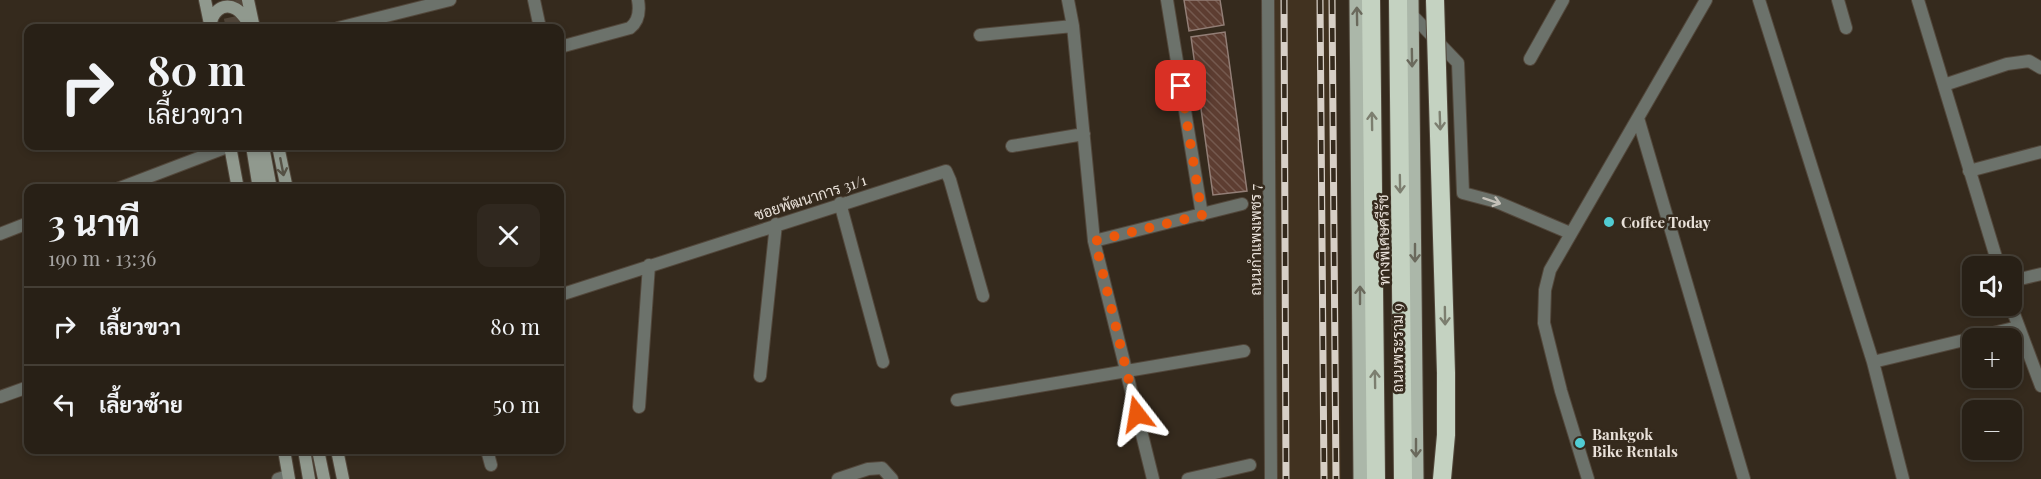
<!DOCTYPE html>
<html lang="th">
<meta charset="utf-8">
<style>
body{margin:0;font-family:"Playfair Display",Sarabun,serif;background:#30281f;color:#f1f3f6;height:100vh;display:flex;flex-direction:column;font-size:22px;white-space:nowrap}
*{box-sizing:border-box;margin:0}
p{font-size:20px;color:#a5a3a1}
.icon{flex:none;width:33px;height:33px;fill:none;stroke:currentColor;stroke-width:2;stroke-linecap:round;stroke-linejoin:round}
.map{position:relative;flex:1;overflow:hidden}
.sheet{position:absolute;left:24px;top:184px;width:540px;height:270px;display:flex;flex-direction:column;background:#282016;border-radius:12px;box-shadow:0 3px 9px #0003,0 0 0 2px #443e35}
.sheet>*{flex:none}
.banner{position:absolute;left:24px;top:24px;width:540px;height:126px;border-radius:12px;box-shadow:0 3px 9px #0003,0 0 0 2px #443e35;background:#282016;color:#f1f3f6;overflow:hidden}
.tools{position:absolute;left:1962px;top:256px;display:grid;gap:12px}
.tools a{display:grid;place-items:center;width:60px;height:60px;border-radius:12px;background:#282016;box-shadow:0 3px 9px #0003,0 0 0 2px #443e35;font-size:30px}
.pin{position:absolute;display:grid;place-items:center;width:51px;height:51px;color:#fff;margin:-26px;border-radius:12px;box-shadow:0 3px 9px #0006}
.me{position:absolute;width:66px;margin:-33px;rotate:346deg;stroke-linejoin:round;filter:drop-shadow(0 0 4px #0008)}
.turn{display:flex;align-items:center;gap:21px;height:126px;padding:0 24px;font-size:27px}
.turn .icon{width:78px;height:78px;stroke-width:2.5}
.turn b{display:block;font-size:42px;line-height:51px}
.round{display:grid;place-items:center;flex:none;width:63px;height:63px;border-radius:12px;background:#30281f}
.headline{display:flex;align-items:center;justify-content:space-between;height:102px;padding:0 24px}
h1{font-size:36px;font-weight:700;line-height:45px}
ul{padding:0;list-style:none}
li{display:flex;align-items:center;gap:18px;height:78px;padding:0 24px;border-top:2px solid #443e35}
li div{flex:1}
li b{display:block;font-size:22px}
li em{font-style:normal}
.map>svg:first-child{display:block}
.built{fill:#413220}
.building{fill:url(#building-back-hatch);stroke:#927e76;stroke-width:1.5}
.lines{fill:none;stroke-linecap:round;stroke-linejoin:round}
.secondary-tunnel{stroke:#504539;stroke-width:12;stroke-dasharray:12 6;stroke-linecap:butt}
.minor-casing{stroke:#52473b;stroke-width:14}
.tertiary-casing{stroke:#52473b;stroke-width:14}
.secondary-casing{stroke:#52473b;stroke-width:14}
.primary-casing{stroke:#52473b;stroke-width:17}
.motorway-casing{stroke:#52473b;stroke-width:20}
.minor{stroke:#6c726b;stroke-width:12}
.tertiary{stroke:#6c726b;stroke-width:12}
.secondary{stroke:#90998e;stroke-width:12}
.primary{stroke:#abb7a9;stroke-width:15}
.motorway{stroke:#c4d2c1;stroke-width:18}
.rail-casing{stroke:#d7cfc6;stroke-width:7}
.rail{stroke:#352a1d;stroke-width:4.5;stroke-dasharray:14;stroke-linecap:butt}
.motorway-bridge-casing{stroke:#52473b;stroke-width:20;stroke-linecap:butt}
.motorway-bridge{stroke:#c4d2c1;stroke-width:18}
.oneway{stroke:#6a695c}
.oneway2{stroke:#7c7e6f}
.oneway3{stroke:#555145}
.oneway4{stroke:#c4c0b8}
.route{stroke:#ea580c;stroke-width:10;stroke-dasharray:0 18}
.poi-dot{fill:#51ccd3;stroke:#352a1d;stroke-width:2}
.labels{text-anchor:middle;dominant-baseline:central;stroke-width:5;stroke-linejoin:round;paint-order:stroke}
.street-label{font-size:15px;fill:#e9e1d9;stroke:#352a1d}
.poi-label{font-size:15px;font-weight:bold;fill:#e9e1d9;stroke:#352a1d;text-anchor:start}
</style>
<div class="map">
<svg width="2041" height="479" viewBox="0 0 2041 479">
<defs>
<pattern id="building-back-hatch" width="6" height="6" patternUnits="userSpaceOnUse" patternTransform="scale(1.5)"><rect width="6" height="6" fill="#5d3d31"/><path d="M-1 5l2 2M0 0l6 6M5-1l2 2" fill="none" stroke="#74594e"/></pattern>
</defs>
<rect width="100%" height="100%" fill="#352a1d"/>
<!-- built -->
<path class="built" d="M1265 0H1336L1341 479H1267Z"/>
<!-- building -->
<path class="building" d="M1184 0H1220L1224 25 1189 31Z
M1225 32 1247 191 1213 195 1191 37Z"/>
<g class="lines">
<!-- secondary-tunnel -->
<path class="secondary-tunnel" d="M226 0 232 28
M236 0 242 28"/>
<!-- minor casing -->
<g class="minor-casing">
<path id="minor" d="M534 0 540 28
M1068 0 1073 26 1094 241 1153 479
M1167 0 1202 215
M1759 0 1873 362 1903 479
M1838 0 1846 28
M1918 0 1999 267
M1412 15 1458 63 1463 193 1497 202 1570 233
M338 28 450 0
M980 35 1073 26
M560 47 630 28C639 21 640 11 638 0
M1530 59 1563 0
M1944 85 2007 64 2029 61 2041 68
M1638 118 1744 479
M1012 146 1084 134
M1969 171 2041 152
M117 189 230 146
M840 203 883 362
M0 234 28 223
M1094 241 1242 204
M2012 281 2041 274
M560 295 946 171 950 180 983 296
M2011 306 2041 386
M1873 362 2018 327
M760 376 776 224
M957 400 1244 351
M639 407 649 265
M487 450 491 465
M278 479 288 476
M838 479 868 469 882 468 892 479
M1188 479 1250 465
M1588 479 1561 391 1544 323 1545 290 1550 270 1706 0"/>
</g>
<!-- tertiary casing -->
<g class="tertiary-casing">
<path id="tertiary" d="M1268 0 1271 479
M0 397 28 387"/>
</g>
<!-- secondary casing -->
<g class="secondary-casing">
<path id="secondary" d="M205 0 210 24
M248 0 254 28
M211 28C210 14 222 1 236 9 243 13 248 23 253 28
M230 146 238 189
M252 146 259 189
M263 146 271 189
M278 146 287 189
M284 450 289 479
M304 450 309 479
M318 450 324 479
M337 450 343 479"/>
</g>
<!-- primary casing -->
<g class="primary-casing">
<path id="primary" d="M1357 0 1361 479
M1411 0 1416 479"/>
</g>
<!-- motorway casing -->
<g class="motorway-casing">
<path id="motorway" d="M1371 0 1376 479
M1398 0 1403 479
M1442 479 1446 435V373"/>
</g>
<!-- minor -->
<use href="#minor" class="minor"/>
<!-- tertiary -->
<use href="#tertiary" class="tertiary"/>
<!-- secondary -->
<use href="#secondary" class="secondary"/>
<!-- primary -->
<use href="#primary" class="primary"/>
<!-- motorway -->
<use href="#motorway" class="motorway"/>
<!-- rail casing -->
<g class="rail-casing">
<path id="rail" d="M1284 0 1286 479
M1320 0 1324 479
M1332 0 1336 479"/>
</g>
<!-- rail -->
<use href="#rail" class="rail"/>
<!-- motorway-bridge casing -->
<g class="motorway-bridge-casing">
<path id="motorway-bridge" d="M1435 0 1446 373"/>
</g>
<!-- motorway-bridge -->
<use href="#motorway-bridge" class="motorway-bridge"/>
</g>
<!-- one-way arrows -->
<defs><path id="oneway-shaft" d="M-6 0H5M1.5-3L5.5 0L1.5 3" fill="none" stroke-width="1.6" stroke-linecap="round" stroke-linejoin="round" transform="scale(1.5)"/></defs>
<g class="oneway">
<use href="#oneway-shaft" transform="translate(1357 16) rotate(-91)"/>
<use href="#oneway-shaft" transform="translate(1412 58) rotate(89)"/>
<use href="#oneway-shaft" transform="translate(1415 253) rotate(90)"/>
<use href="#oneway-shaft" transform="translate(1360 295) rotate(-90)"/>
<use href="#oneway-shaft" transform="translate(1416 448) rotate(90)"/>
</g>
<g class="oneway2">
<use href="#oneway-shaft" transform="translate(1372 121) rotate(-91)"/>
<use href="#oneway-shaft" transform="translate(1440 121) rotate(88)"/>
<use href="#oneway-shaft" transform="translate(1400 184) rotate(89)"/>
<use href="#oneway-shaft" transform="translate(1445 316) rotate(89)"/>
<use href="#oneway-shaft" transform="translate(1375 379) rotate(-91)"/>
</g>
<use class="oneway3" href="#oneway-shaft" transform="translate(282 167) rotate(79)"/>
<use class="oneway4" href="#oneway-shaft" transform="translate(1492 201) rotate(18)"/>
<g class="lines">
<!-- route -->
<path class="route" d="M1137 414 1095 241 1202 215 1181 86"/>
</g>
<!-- markers -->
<g class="poi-dot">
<circle cx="1609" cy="222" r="6"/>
<circle cx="1580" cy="443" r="6"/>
</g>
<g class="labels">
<!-- street labels -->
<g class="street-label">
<text transform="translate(810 197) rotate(-18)">ซอยพัฒนาการ 31/1</text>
<text transform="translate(1255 240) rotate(-90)">ถนนกำแพงเพชร 7</text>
<text transform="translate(1383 240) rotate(-91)">ทางพิเศษศรีรัช</text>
<text transform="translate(1397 348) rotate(-90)">ถนนพระราม 9</text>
</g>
<!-- poi labels -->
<g class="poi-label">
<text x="1621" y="222">Coffee Today</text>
<text x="1592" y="434">Bankgok<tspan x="1592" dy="17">Bike Rentals</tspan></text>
</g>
</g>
</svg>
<div class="tools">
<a><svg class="icon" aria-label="sound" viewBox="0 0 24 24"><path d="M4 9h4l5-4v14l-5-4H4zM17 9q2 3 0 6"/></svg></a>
<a>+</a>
<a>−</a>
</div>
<div class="pin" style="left:1181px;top:86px;background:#d93025"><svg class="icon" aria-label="arrive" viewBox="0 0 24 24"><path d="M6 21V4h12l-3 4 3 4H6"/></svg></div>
<svg class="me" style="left:1137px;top:414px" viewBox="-20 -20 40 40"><path d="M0-17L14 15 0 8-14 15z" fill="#ea580c" stroke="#fff" stroke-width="4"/></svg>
<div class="banner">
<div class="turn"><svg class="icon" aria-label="right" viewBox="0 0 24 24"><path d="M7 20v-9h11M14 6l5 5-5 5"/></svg><div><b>80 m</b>เลี้ยวขวา</div></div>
</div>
<section class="sheet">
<div class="headline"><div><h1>3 นาที</h1><p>190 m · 13:36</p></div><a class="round"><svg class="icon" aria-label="close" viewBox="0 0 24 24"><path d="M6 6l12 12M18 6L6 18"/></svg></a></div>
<ul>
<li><svg class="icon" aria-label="right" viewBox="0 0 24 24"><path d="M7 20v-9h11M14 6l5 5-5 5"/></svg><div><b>เลี้ยวขวา</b></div><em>80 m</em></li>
<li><svg class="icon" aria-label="left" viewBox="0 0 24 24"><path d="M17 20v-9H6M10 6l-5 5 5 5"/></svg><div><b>เลี้ยวซ้าย</b></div><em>50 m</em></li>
</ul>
</section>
</div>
